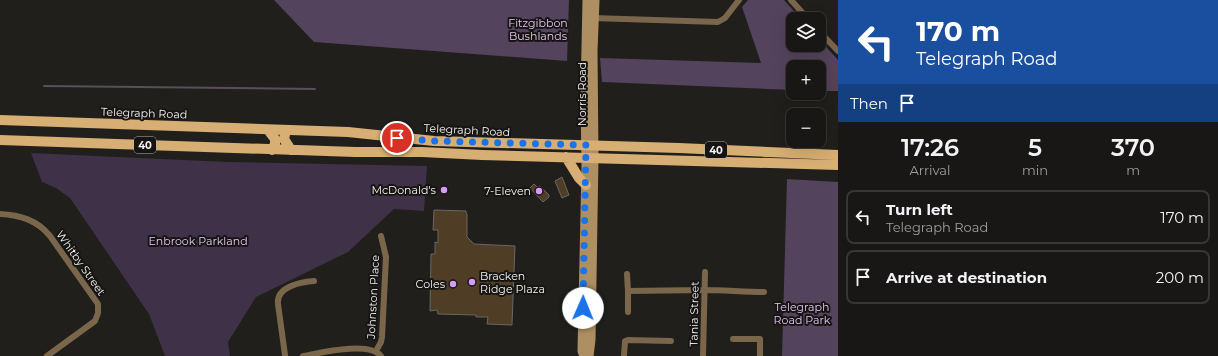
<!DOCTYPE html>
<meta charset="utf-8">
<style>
body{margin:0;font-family:Montserrat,sans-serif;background:#252422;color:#f1f3f6;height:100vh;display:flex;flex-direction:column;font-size:15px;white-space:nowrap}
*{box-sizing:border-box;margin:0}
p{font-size:13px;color:#9f9fa0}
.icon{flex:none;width:22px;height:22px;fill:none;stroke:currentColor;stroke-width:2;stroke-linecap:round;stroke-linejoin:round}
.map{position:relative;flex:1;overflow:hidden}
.panel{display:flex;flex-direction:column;background:#181715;width:380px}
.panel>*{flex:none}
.top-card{background:#1a4fa0;color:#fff;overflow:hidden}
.tools{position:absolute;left:786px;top:12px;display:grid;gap:8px}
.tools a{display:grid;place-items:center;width:40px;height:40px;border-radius:8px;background:#181715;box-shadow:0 4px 16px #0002,0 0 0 1px #363634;font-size:20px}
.pin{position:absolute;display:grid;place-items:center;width:34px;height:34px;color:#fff;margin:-17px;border:2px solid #fff;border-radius:50%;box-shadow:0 1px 4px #0007}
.me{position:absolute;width:44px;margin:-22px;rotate:1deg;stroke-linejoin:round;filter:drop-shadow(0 0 3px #0008)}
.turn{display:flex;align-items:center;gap:14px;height:84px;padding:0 12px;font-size:18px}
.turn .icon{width:52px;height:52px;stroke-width:2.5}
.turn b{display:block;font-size:28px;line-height:34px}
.then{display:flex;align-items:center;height:38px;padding:0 12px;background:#0003;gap:8px;font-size:15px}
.eta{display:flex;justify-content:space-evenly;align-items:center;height:68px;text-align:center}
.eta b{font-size:24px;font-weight:600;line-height:28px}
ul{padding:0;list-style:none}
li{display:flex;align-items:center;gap:12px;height:54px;margin:0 8px 6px;padding:0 4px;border:2px solid #363634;border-radius:8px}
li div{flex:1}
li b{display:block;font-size:15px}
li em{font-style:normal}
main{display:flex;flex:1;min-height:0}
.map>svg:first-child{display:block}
.green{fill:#3f3147}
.forest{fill:#53435c}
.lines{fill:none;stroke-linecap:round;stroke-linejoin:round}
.stream{stroke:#584e5c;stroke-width:2}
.building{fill:#4f3e25;stroke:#696764}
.minor{stroke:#7a664b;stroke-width:6}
.secondary{stroke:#ae8f62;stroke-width:9}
.primary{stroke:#d7ae73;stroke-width:10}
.route{stroke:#1a73e8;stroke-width:7;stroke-dasharray:0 12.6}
.poi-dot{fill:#d89af8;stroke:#171513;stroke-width:1.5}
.labels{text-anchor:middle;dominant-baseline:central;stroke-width:4;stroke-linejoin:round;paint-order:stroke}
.shield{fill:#171513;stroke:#b3b2b0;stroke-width:1}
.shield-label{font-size:10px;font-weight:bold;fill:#f6f5f3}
.park-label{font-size:11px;fill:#e3c3f5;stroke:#171513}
.street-label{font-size:11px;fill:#f6f5f3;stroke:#171513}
.poi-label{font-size:11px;fill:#f6f5f3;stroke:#171513;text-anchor:end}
</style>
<main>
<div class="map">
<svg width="838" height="356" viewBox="0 0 838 356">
<rect width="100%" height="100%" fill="#201f1c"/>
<!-- green -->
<path class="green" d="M31 153 227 162 427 166 424 211 394 209 348 252 256 297 228 342 230 356H165L149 314 70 198 56 188 42 182Z"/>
<!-- forest -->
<path class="forest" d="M274 0H569L567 61 314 42Z
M748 0H784L801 19H793V45H819V39L838 60V91H819V67H793V90L602 82 600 58 761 63 742 7Z
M787 179 838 182V356H782Z"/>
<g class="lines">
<!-- stream -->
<path class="stream" d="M44 86 315 89"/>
</g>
<!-- building -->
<path class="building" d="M562 177 569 195 562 198 555 181Z
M534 184 537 187 540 186 549 195V197L543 202 530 188Z
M434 210 466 211V213L467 214V237L474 244 515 246 512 325 487 324 488 317H476V315L438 314 437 310 430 311 431 254H435V242L438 243V230H433Z"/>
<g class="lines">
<!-- minor -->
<path class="minor" d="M791 0 808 19
M592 18 718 22 725 18 739 0
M819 31 838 51
M0 214C20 215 37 220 50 236L98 304V313L95 321 47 356
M627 274 628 291
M704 290C724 290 744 292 764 292
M628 312V291L704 290
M733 339H760V356
M376 351 381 342 382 337 386 257 381 236
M285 355 278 304C276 287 300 282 314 281
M303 356C320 353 369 341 381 356
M624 356 625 341 628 340 671 341
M703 356 705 272"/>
<!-- secondary -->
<path class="secondary" d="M584 356 582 351 586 168 585 95 587 0
M589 356 591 340 594 157 593 51 595 0"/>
<!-- primary -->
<path class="primary" d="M0 120 348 132 434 141 679 148 838 155
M268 130 275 139V144L272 150
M286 130 284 139 291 150
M0 140 355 152H422L482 155 838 165
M566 157 579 178 586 185"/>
</g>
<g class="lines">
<!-- route -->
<path class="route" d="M397 138 434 141 586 145 583 308"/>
</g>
<!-- markers -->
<g class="poi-dot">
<circle cx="444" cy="190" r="4"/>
<circle cx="539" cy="191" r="4"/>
<circle cx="472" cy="282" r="4"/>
<circle cx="453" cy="284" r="4"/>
</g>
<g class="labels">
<!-- shield labels -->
<g class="shield">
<rect x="134" y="137" width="22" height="16" rx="3"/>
<rect x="705" y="142" width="22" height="16" rx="3"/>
</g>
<g class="shield-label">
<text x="145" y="145">40</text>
<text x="716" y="150">40</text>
</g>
<!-- park labels -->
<g class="park-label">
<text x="538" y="23">Fitzgibbon<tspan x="538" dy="13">Bushlands</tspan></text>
<text x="198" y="241">Enbrook Parkland</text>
<text x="802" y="307">Telegraph<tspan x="802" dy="13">Road Park</tspan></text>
</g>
<!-- street labels -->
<g class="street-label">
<text transform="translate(582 94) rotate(-90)">Norris Road</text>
<text transform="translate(144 113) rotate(2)">Telegraph Road</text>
<text transform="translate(467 130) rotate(3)">Telegraph Road</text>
<text transform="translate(81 263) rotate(55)">Whitby Street</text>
<text transform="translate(373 297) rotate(-87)">Johnston Place</text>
<text transform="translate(694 314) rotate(-89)">Tania Street</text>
</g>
<!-- poi labels -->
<g class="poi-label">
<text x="436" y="190">McDonald's</text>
<text x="531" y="191">7-Eleven</text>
<text x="480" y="276" text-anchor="start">Bracken<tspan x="480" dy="13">Ridge Plaza</tspan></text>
<text x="445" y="284">Coles</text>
</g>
</g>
</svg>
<div class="tools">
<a><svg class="icon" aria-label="layers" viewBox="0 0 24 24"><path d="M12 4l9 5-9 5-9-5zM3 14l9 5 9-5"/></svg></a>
<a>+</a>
<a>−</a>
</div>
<div class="pin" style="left:397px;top:138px;background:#d93025"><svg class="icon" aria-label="arrive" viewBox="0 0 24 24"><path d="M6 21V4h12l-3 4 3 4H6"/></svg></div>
<svg class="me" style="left:583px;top:308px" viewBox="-20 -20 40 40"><circle r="19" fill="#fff"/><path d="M0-13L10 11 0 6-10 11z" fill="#1a73e8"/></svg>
</div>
<section class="panel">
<div class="top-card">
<div class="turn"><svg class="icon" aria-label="left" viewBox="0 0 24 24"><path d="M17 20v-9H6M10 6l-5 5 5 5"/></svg><div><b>170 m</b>Telegraph Road</div></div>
<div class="then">Then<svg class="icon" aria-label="arrive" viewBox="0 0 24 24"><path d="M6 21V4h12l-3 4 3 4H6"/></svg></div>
</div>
<div class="eta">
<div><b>17:26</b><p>Arrival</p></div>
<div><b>5</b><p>min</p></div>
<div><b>370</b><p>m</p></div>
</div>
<ul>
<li><svg class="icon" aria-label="left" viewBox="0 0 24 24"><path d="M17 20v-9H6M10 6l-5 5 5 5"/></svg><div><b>Turn left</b><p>Telegraph Road</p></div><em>170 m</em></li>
<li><svg class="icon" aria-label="arrive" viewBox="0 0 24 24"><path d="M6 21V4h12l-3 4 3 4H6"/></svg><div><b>Arrive at destination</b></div><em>200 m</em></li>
</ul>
</section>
</main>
